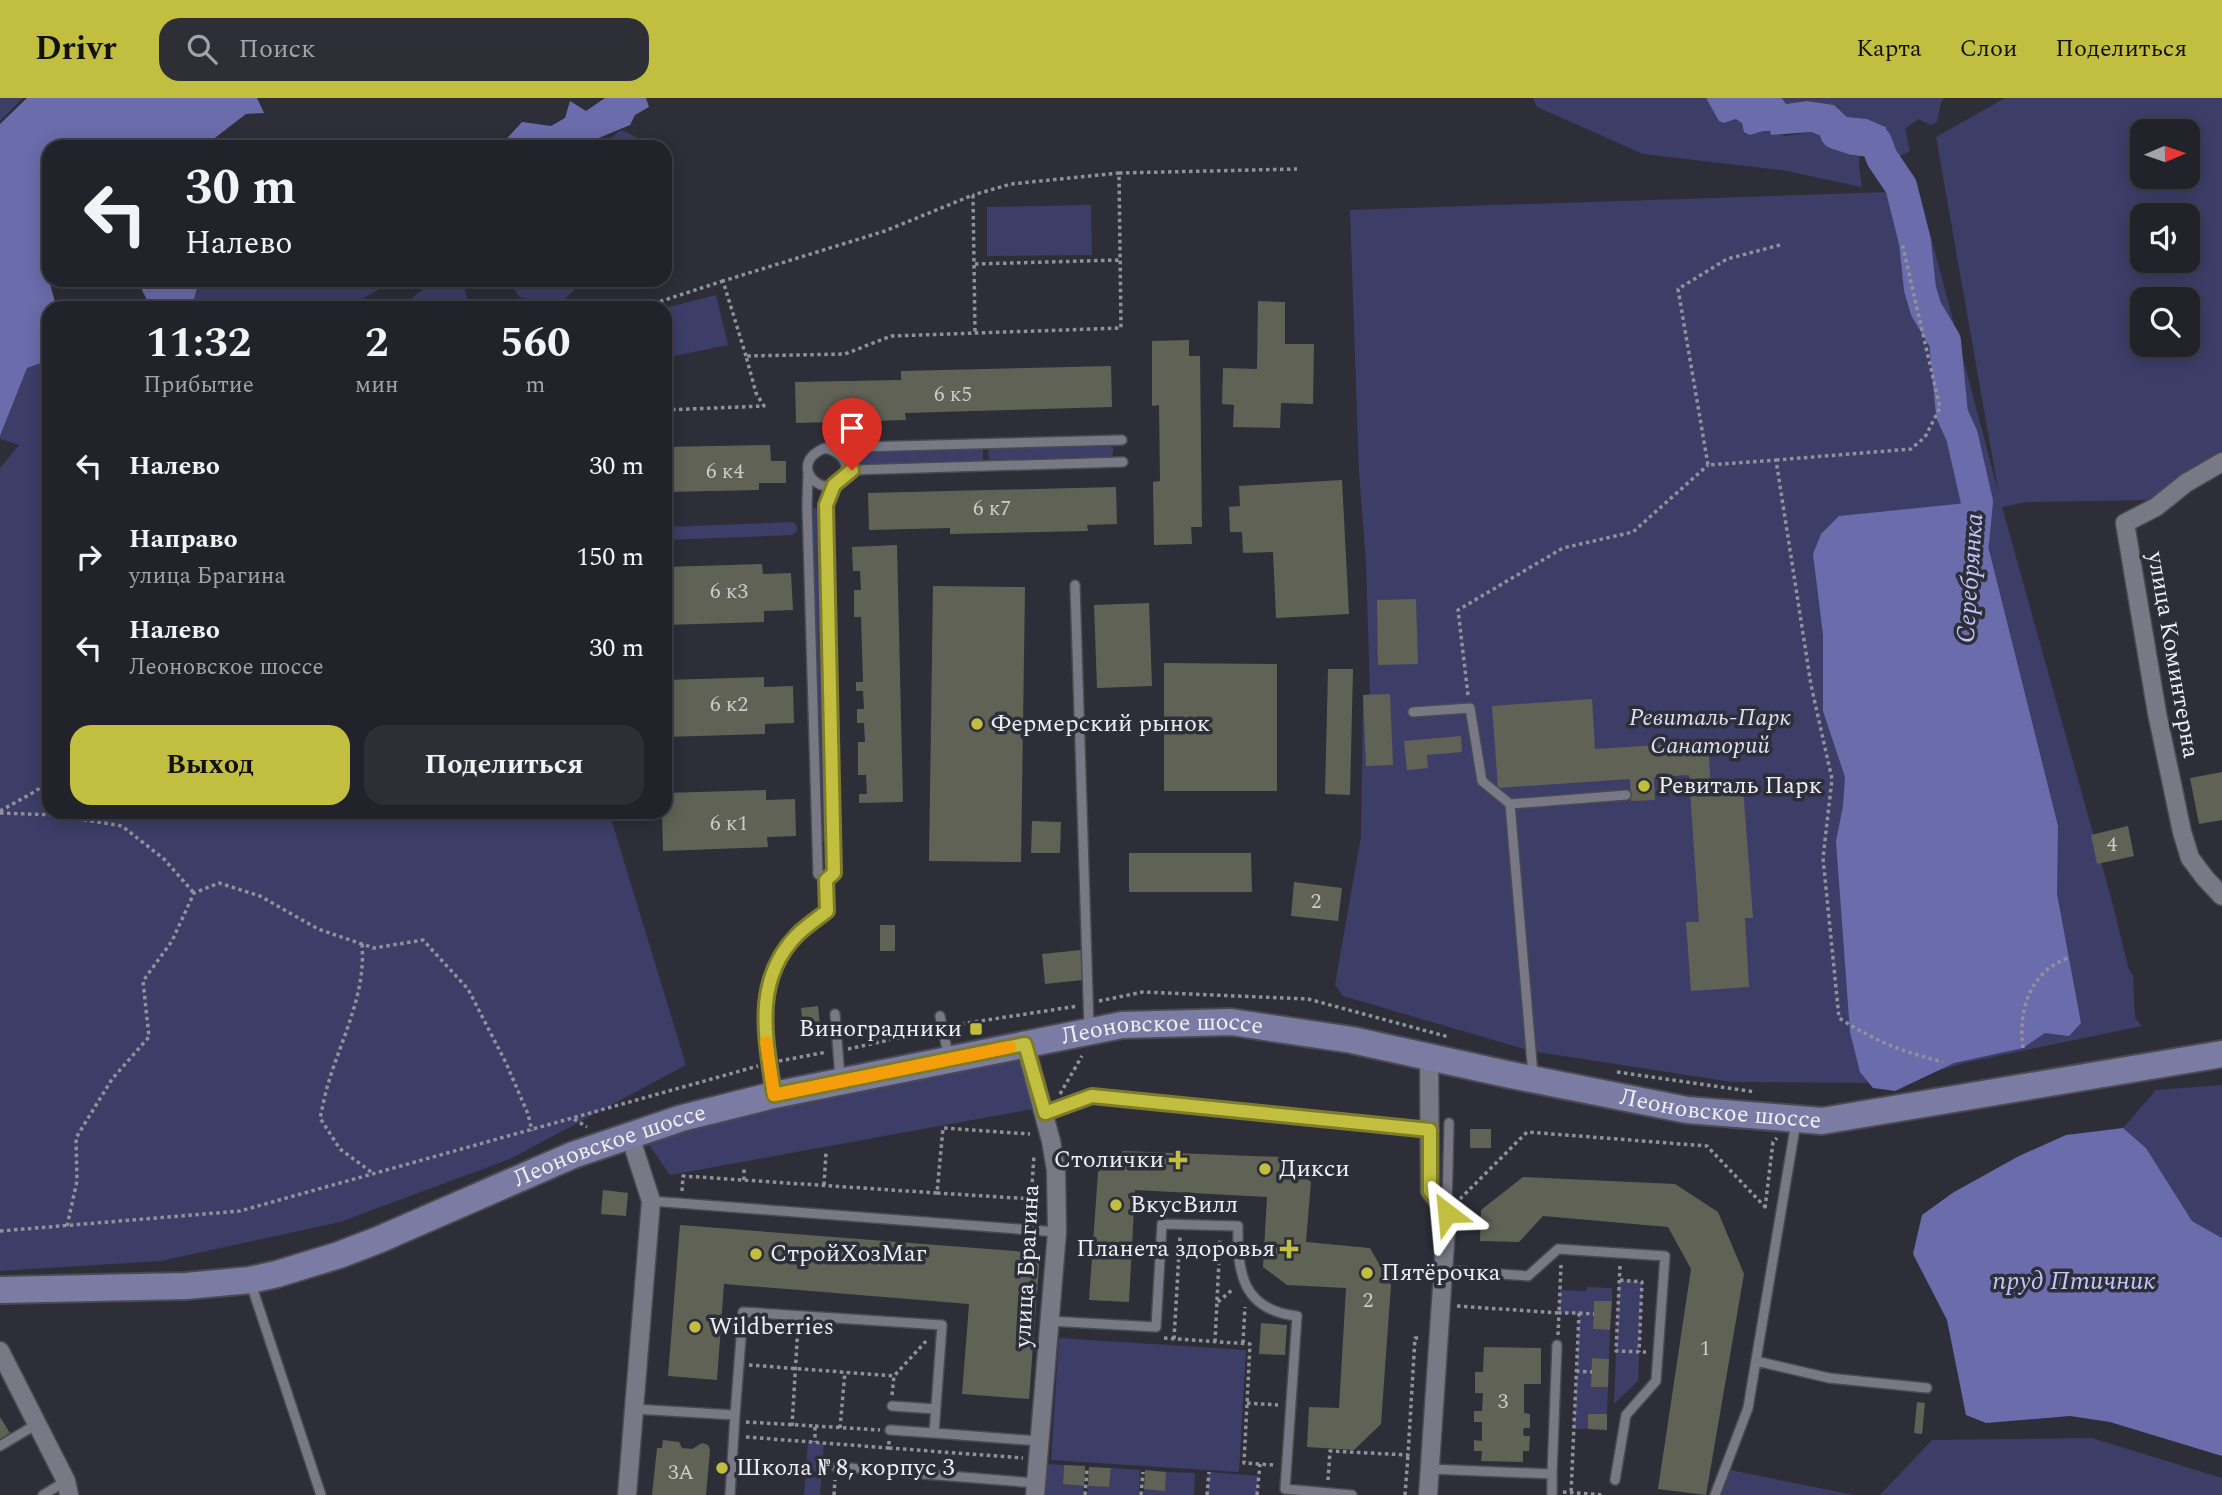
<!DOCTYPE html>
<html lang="ru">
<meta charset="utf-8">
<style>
body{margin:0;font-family:Spectral,serif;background:#2e2f36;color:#f1f3f6;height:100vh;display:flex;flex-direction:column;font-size:26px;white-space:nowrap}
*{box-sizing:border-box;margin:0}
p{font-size:23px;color:#a2a4a8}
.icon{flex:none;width:38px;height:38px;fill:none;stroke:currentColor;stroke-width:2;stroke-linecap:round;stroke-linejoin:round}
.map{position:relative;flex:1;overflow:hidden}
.sheet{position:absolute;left:42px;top:203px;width:630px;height:518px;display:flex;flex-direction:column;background:#22222a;border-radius:21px;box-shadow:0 4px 18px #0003,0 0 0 2px #3f3f47}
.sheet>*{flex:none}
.banner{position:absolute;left:42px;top:42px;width:630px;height:147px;border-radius:21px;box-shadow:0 4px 18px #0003,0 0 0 2px #3f3f47;background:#22222a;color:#f1f3f6;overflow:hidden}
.needle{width:46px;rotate:88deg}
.tools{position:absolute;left:2130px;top:21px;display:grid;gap:14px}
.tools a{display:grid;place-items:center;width:70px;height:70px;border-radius:14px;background:#22222a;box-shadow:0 4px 18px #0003,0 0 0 2px #3f3f47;font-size:35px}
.pin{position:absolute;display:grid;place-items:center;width:60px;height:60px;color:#fff;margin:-72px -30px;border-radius:50% 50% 50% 0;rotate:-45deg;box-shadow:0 0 7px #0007}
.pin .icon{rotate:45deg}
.me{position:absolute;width:77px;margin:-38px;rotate:331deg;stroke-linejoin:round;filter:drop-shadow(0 0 5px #0008)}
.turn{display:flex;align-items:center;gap:24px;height:147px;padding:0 28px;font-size:32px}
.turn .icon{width:91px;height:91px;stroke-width:2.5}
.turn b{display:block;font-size:49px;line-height:60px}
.eta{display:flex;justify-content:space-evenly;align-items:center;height:119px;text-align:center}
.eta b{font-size:42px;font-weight:700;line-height:49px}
.button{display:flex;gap:14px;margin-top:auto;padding:14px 28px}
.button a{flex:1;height:80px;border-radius:21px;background:#c1be40;color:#111;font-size:28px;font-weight:700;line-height:80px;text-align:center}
.button a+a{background:#2e2f36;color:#f1f3f6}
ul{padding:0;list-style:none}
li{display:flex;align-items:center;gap:21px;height:91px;padding:0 28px}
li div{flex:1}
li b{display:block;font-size:26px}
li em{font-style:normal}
header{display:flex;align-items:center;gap:42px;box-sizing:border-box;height:98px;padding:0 35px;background:#c1be40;color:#111}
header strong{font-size:33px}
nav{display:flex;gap:38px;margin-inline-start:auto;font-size:24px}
.search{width:490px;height:63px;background:#2e2f36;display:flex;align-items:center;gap:18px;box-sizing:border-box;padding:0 24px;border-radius:21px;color:#a2a4a8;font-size:26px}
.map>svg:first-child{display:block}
.green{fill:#3d3e68;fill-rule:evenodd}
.water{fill:#6a6cab}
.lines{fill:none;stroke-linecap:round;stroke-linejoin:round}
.river{stroke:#6a6cab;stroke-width:32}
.building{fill:#616256}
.lane-casing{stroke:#4a4a52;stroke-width:12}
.street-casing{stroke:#4a4a52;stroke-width:21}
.secondary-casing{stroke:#4a4a52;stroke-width:30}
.path{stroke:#909199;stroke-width:3.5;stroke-dasharray:3.5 3.5;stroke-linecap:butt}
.lane{stroke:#787985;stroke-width:9}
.street{stroke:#787985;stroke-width:18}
.secondary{stroke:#7b7ca4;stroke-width:26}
.route-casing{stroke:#7d7c2a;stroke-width:18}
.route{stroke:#c1be40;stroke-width:12}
.slow{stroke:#f59e0b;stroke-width:12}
.poi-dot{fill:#c1be40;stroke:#2d2e38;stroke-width:2.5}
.labels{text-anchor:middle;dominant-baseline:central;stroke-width:7;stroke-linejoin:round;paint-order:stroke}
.number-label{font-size:21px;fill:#cbcccd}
.street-label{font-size:24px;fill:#eeeff5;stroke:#2d2e38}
.park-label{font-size:24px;font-style:italic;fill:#dcdef1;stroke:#2d2e38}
.poi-label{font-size:24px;fill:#eeeff5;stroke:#2d2e38;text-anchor:start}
.water-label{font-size:26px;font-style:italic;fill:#c1c5fc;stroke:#2d2e38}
</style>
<header>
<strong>Drivr</strong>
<div class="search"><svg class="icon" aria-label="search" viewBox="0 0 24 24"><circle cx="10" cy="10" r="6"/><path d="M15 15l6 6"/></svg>Поиск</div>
<nav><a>Карта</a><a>Слои</a><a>Поделиться</a></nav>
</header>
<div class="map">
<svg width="2222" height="1397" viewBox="0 0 2222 1397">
<rect width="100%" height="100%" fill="#2d2e38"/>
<!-- green -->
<path class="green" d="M0 0H23L0 23Z
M1533 0H1706L1725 25 1736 21 1763 32 1786 38 1811 34 1860 53 1859 70 1862 89 1781 72 1643 56 1537 9Z
M1782 0H1944L1941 4 1937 24 1931 27 1918 21 1905 31 1910 53 1896 60 1886 42 1885 28 1867 21 1847 19 1834 7 1807 3 1786 6Z
M2005 0H2222V366L2153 402 2027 404 2002 409 2113 807 2128 869 2133 878 2135 920 2142 928 1964 965 1898 985 1732 984 1531 953 1343 898 1335 887 1361 738 1363 597 1370 596 1366 464 1359 374 1350 112 1919 93 1999 397 1936 39ZM2142 33H2188V79H2142ZM2142 117H2188V163H2142ZM2142 201H2188V247H2142Z
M621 32 659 49H660H600Z
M1091 107 1092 157 987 158V109Z
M161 182H396L358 203 352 210H198L176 185 165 188Z
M433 182H469L464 187 469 210H401Z
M509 182H585L557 208 519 199Z
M716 197 728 247 665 260V210Z
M49 262V714H609L686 967 510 1061 340 1124 161 1163 0 1173V370L19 347 0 341V338L27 269Z
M1109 347 1113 350V356L1110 359 989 362 988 351Z
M983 351V363L856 366 853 363 856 355Z
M814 410 822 413 830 741 828 744H823L820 742 812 413Z
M793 424 797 428V433L793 437 665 442V429Z
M995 958 1022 962 1033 1011 670 1077 645 1041 712 1018Z
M2222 987V1140L2192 1123 2146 1050 2123 1030 2156 992Z
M1619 1182 1642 1184 1638 1283 1614 1306Z
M1587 1189 1612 1190V1203H1594L1593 1231 1610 1232 1609 1261 1592 1260V1289H1608L1607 1316H1589L1588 1331H1574L1579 1216 1559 1215 1560 1192 1586 1193Z
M1059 1240 1246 1252 1239 1374 1051 1362Z
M2092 1340 2222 1380V1397H1880L1932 1342Z
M808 1344 824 1345 820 1397H804Z
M1046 1366 1064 1367 1063 1386 1084 1388 1083 1397H1044Z
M1111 1370 1140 1372 1139 1397H1087L1088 1388 1109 1389Z
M1725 1371 1854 1397H1717Z
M1166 1374 1195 1375 1194 1397H1143L1144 1391 1165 1392Z
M1209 1374 1259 1378 1257 1397H1207Z"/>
<!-- water -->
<path class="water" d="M27 0H257L264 15 246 16 203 49H49V182H54L50 186 55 204 64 202 73 210H49V262L27 270 0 338V26Z
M605 0H646L649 9 635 17 630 27 577 49H499L522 24 551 28 565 20 570 3 586 13Z
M1706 0H1782L1786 6 1807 3 1834 7 1847 19 1867 21 1886 29V42L1860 53 1811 34 1771 37 1770 33H1763L1750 37 1744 34 1742 25 1736 21 1724 25 1719 23Z
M131 182H161L166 190 176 185 197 190 193 204 198 210H144L149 206 140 188Z
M1977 404 2058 728 2057 796 2081 925 2069 938 2045 935 2023 950 1954 965 1895 993 1873 990 1860 974 1850 934 1836 743 1843 708 1845 679 1823 613V537L1813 456 1821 436 1839 418Z
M2123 1030 2146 1050 2192 1123 2222 1140V1358L2110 1324 2070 1318 1986 1325 1966 1317 1947 1222 1913 1156 1922 1117 1954 1094 2019 1058 2066 1037Z"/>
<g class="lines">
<!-- river -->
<path class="river" d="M1836 35 1854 41 1876 44 1882 60 1901 88 1915 144 1920 191 1926 211 1945 243 1952 316 1962 338 1977 404 1973 445"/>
</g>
<!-- building -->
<path class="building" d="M1258 203 1285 204V246H1314L1313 306 1281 305 1280 330 1233 329 1234 307 1222 306 1223 270 1257 271Z
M1189 242V258H1200L1202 429H1191L1192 446 1154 447 1153 384 1160 383 1159 307 1152 308V243Z
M1111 268 1112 309 905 315 906 322 796 325 795 284 901 282V273Z
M770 347 771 363H786V385H759V392L665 394V349Z
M1342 382 1349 516 1276 520 1273 454 1243 455 1242 434H1230L1229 409 1240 408 1239 388Z
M1116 389 1117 426 1087 427 1088 433 950 436V430L869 432 868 395Z
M897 447 903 704 859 705V696H867L866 677H858V644H865L864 625H857V611H864L863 593H856V584H863L861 519H854V492H861L860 473H853L852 449Z
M762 466 763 476 791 475 793 512 764 513V524L665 527V469Z
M933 488 1025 489 1021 764 929 763Z
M1416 501 1418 566 1378 567 1377 502Z
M1149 505 1152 588 1097 590 1094 507Z
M1164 565 1277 566V693H1164Z
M1328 571H1353L1350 697 1325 696Z
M764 579V589L793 588 794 625 765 626V636L665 639V582Z
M1390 596 1393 667 1366 668 1363 597Z
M1592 601 1595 651 1708 644 1711 692 1743 689 1753 820H1745L1749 889 1691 893 1686 824H1699L1689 677 1654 679 1655 702 1631 703 1630 681 1498 690 1492 608Z
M1461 638 1462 654 1427 657 1428 670 1407 672 1404 643Z
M2222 674V722L2199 726 2190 680Z
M766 692V702L795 701 796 738 767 739 768 749 663 753 662 714H665V695Z
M1032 723 1061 724 1060 755H1031Z
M2128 728 2134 758 2097 766 2091 737Z
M1129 755H1251L1252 794H1129Z
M1294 784 1342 790 1338 823 1291 818Z
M880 827H895V853H880Z
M1081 852 1083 882 1045 886 1042 856Z
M818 908 821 936 804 938 801 910Z
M1470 1031H1491V1050H1470Z
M1123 1053 1281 1059 1311 1084 1306 1144 1370 1150 1391 1187 1381 1326 1354 1352 1307 1349 1309 1309 1339 1310 1346 1190 1287 1187 1263 1169 1267 1099 1135 1092 1129 1204 1089 1202 1098 1074Z
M1523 1079 1675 1086 1718 1114 1744 1176 1706 1397 1658 1391 1691 1171 1668 1129 1543 1118 1519 1144 1480 1143 1481 1112Z
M603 1092 628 1095 626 1118 601 1116Z
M680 1127 1040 1155 1029 1301 962 1296 969 1206 724 1186 717 1282 668 1278Z
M1594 1203H1612L1610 1232 1593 1231Z
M1261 1225 1287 1227 1285 1257 1259 1256Z
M1484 1249 1541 1250V1286H1524V1315L1530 1316V1330H1524L1523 1334 1524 1338H1530L1529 1353H1523V1364L1481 1363 1482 1353H1474V1342L1482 1343V1324H1474V1313H1482L1483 1295H1475V1274H1483Z
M1592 1260 1609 1261 1608 1289H1591Z
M1917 1304 1925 1305 1922 1336 1914 1335Z
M1588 1316H1607V1332L1588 1331Z
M0 1319 10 1335 0 1341Z
M663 1342 679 1344 682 1350 692 1351 702 1345 708 1347 710 1352 706 1397H652L657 1350H662Z
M1064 1367 1085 1368 1084 1388 1063 1386Z
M1089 1369 1111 1370 1109 1389 1088 1388Z
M1145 1372 1166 1374 1165 1393 1144 1391Z"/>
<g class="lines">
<!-- lane casing -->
<g class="lane-casing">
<path id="lane" d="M825 350C837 353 852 363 844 378 828 407 783 367 825 350L1122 342
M808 376 807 407 818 776 826 782 834 775 826 407 834 387
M843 378 852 372 1123 364
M1075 487 1089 930
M1413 614 1470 610 1482 683 1510 706
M835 916 840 980
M940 918 949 961
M1533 977 1510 706 1626 697
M774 995C765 940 754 881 797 837 806 828 817 821 827 813L826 782
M1045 1015 1092 998 1430 1032
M651 1103 1057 1134
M1447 1110 1449 1025
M1443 1172 1528 1178 1558 1151 1665 1158 1656 1283 1626 1317 1615 1382
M251 1186 321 1397
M1050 1223 1156 1229 1162 1126 1238 1128C1237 1174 1242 1212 1297 1218L1285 1391 1352 1397
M1756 1263 1829 1280 1927 1290
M892 1308 935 1311
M634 1311 735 1317 743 1214 942 1227 934 1335 1039 1343
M890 1332 934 1335
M0 1348 37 1326
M836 1369 1036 1385
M1430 1371 1552 1376V1397
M1552 1376 1557 1247
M43 1397 66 1383
M730 1397 735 1317
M1715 1397 1748 1310 1796 1024"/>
</g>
<!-- street casing -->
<g class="street-casing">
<path id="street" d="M2222 364 2186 385 2156 409 2125 425 2157 615 2182 734 2190 760 2205 780 2222 798
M1025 946 1051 1043 1056 1072 1057 1134 1035 1397
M0 1253 66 1383 69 1397
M627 1397 651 1103 630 1038
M1428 1397 1447 1115 1430 1093 1429 959"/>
</g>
<!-- secondary casing -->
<g class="secondary-casing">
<g id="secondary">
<path id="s1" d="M0 1192 186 1188 250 1182 277 1176 339 1157 378 1142 573 1057 682 1020 774 997 1122 927 1231 924 1352 942 1511 977 1687 1012 1822 1023 2222 956"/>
</g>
</g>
<!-- path -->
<path class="path" d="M1119 75 1297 71
M1780 147 1727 161 1678 191 1708 367 1776 362 1811 587 1832 681 1823 760 1839 920C1877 944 1900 953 1943 964
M975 166 1120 162
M640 210 723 183
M746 258 723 183 885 133 973 97 975 235
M665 312 764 308 756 295 746 258 845 256 891 238 1121 230 1119 75 1011 86 973 97
M1776 362 1911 351 1925 339 1940 310 1902 145
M1468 597 1458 512 1563 450 1633 434 1708 367
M0 713 36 693 49 682
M0 715 56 717 122 728 164 761 194 795
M362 846C366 895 343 937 329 983 325 995 323 1008 320 1020L340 1051 374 1076
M1099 903 1143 894 1308 901 1449 939
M954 927 1078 908
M2023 950C2018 911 2030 873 2070 859
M848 951 930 933
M779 963 827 954
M1617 974 1755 994
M1060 996 1082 958
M574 1021 587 1029
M744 1082V1069
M824 1087 826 1055
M682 1093 683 1078 937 1095 943 1030 1030 1036
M937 1095 1032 1101
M1460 1101 1527 1034 1707 1048 1768 1112
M1765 1110 1773 1044 1777 1040
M1030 1119 1034 1057
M67 1128 77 1083 76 1040 112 981 149 939 143 883 172 843 194 795 219 785 260 798 318 831 362 846 374 850 423 842 468 891 506 965 528 1016 532 1033
M0 1133 240 1113 758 968
M1179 1153 1219 1154
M1620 1168 1616 1253 1646 1254
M1620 1182 1642 1184 1639 1254
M1218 1204 1232 1192
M1457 1208 1559 1215 1561 1167
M1579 1215 1594 1216
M1558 1237 1559 1215H1579L1571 1395
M1164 1240 1250 1246 1244 1365 1275 1367
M1174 1241 1180 1138
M1215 1244 1220 1141
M1243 1245 1245 1209
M749 1267 894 1278
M1576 1273 1592 1274
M892 1297 894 1278 928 1241
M1247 1305 1278 1307
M746 1324 815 1328V1344
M792 1328 798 1228
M815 1328 880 1332
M840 1330 845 1274
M746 1339 889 1350V1343
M889 1350 1023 1360
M1328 1382 1330 1353 1408 1357 1415 1240H1421
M1563 1394 1603 1397
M834 1397 835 1382
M1085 1397 1087 1372
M1141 1397 1143 1374
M1207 1397 1209 1374
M1257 1397 1260 1366
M1405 1397 1408 1357"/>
<!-- lane -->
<use href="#lane" class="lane"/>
<!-- street -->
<use href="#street" class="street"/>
<!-- secondary -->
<use href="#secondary" class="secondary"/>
</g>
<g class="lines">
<!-- route casing -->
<g class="route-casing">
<path id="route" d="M852 372 834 387 826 407 834 775 826 782 827 813C817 821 806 828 797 837 752 883 766 941 774 997L1025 946 1045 1015 1092 998 1430 1032V1093L1447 1115"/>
</g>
<!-- route -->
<use href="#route" class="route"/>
<!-- slow -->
<path class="slow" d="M766 944 774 997 1010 949"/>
</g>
<!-- markers -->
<g class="poi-dot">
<circle cx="977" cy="626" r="7"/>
<circle cx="1644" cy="688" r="7"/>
<rect x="969" y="924" width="14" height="14" rx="3.5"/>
<path d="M1174.5 1051.5h7v7h7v7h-7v7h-7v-7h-7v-7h7z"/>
<circle cx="1265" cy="1071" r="7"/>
<circle cx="1116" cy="1107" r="7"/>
<path d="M1285.5 1140.5h7v7h7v7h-7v7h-7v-7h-7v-7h7z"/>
<circle cx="756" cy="1156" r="7"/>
<circle cx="1367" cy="1175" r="7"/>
<circle cx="695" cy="1229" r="7"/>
<circle cx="722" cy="1370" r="7"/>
</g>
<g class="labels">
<!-- number labels -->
<g class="number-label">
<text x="953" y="297">6 к5</text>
<text x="725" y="374">6 к4</text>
<text x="992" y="411">6 к7</text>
<text x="729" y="494">6 к3</text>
<text x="729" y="607">6 к2</text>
<text x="729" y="726">6 к1</text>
<text x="2112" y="747">4</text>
<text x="1316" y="804">2</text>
<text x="1368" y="1203">2</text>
<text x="1705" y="1251">1</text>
<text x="1503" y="1304">3</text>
<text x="681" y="1375">3А</text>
</g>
<!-- street labels -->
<g class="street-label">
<text transform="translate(2173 557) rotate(80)">улица Коминтерна</text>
<text stroke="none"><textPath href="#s1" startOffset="1202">Леоновское шоссе</textPath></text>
<text stroke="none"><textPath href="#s1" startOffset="1769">Леоновское шоссе</textPath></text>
<text stroke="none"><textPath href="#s1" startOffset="635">Леоновское шоссе</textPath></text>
<text transform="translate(1027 1168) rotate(-87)">улица Брагина</text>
</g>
<!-- park labels -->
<g class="park-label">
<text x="1710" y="620">Ревиталь-Парк<tspan x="1710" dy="28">Санаторий</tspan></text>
</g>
<!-- poi labels -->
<g class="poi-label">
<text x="991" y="626">Фермерский рынок</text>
<text x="1658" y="688">Ревиталь Парк</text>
<text x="962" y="931" text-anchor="end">Виноградники</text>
<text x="1164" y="1062" text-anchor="end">Столички</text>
<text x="1279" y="1071">Дикси</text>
<text x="1130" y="1107">ВкусВилл</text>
<text x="1275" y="1151" text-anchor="end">Планета здоровья</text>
<text x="770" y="1156">СтройХозМаг</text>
<text x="1381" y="1175">Пятёрочка</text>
<text x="709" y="1229">Wildberries</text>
<text x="736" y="1370">Школа № 8, корпус 3</text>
</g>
<!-- water labels -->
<g class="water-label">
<text transform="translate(1970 480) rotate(-86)">Серебрянка</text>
<text x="2074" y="1183">пруд Птичник</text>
</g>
</g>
</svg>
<div class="tools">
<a><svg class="needle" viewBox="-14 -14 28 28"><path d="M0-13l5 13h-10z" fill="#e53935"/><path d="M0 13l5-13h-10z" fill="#a2a4a8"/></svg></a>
<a><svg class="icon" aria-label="sound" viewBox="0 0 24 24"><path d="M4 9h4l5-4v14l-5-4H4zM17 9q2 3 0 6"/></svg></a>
<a><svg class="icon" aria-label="search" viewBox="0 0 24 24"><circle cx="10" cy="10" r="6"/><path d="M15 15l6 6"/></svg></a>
</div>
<div class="pin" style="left:852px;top:372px;background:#d93025"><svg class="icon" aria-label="arrive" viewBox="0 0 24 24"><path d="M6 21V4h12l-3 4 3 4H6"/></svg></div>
<svg class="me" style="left:1447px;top:1115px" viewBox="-20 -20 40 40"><path d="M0-17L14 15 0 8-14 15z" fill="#c1be40" stroke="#fff" stroke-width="4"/></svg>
<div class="banner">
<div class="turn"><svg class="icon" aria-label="left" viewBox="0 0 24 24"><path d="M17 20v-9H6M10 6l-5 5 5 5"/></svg><div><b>30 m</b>Налево</div></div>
</div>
<section class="sheet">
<div class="eta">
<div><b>11:32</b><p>Прибытие</p></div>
<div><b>2</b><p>мин</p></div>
<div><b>560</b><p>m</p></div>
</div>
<ul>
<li><svg class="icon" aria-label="left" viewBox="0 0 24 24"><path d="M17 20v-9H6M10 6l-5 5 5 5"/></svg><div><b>Налево</b></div><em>30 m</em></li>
<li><svg class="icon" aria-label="right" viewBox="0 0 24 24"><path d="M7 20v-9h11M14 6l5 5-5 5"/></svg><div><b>Направо</b><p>улица Брагина</p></div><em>150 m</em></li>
<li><svg class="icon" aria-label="left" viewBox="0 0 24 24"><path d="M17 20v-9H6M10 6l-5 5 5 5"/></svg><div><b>Налево</b><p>Леоновское шоссе</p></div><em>30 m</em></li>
</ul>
<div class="button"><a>Выход</a><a>Поделиться</a></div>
</section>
</div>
